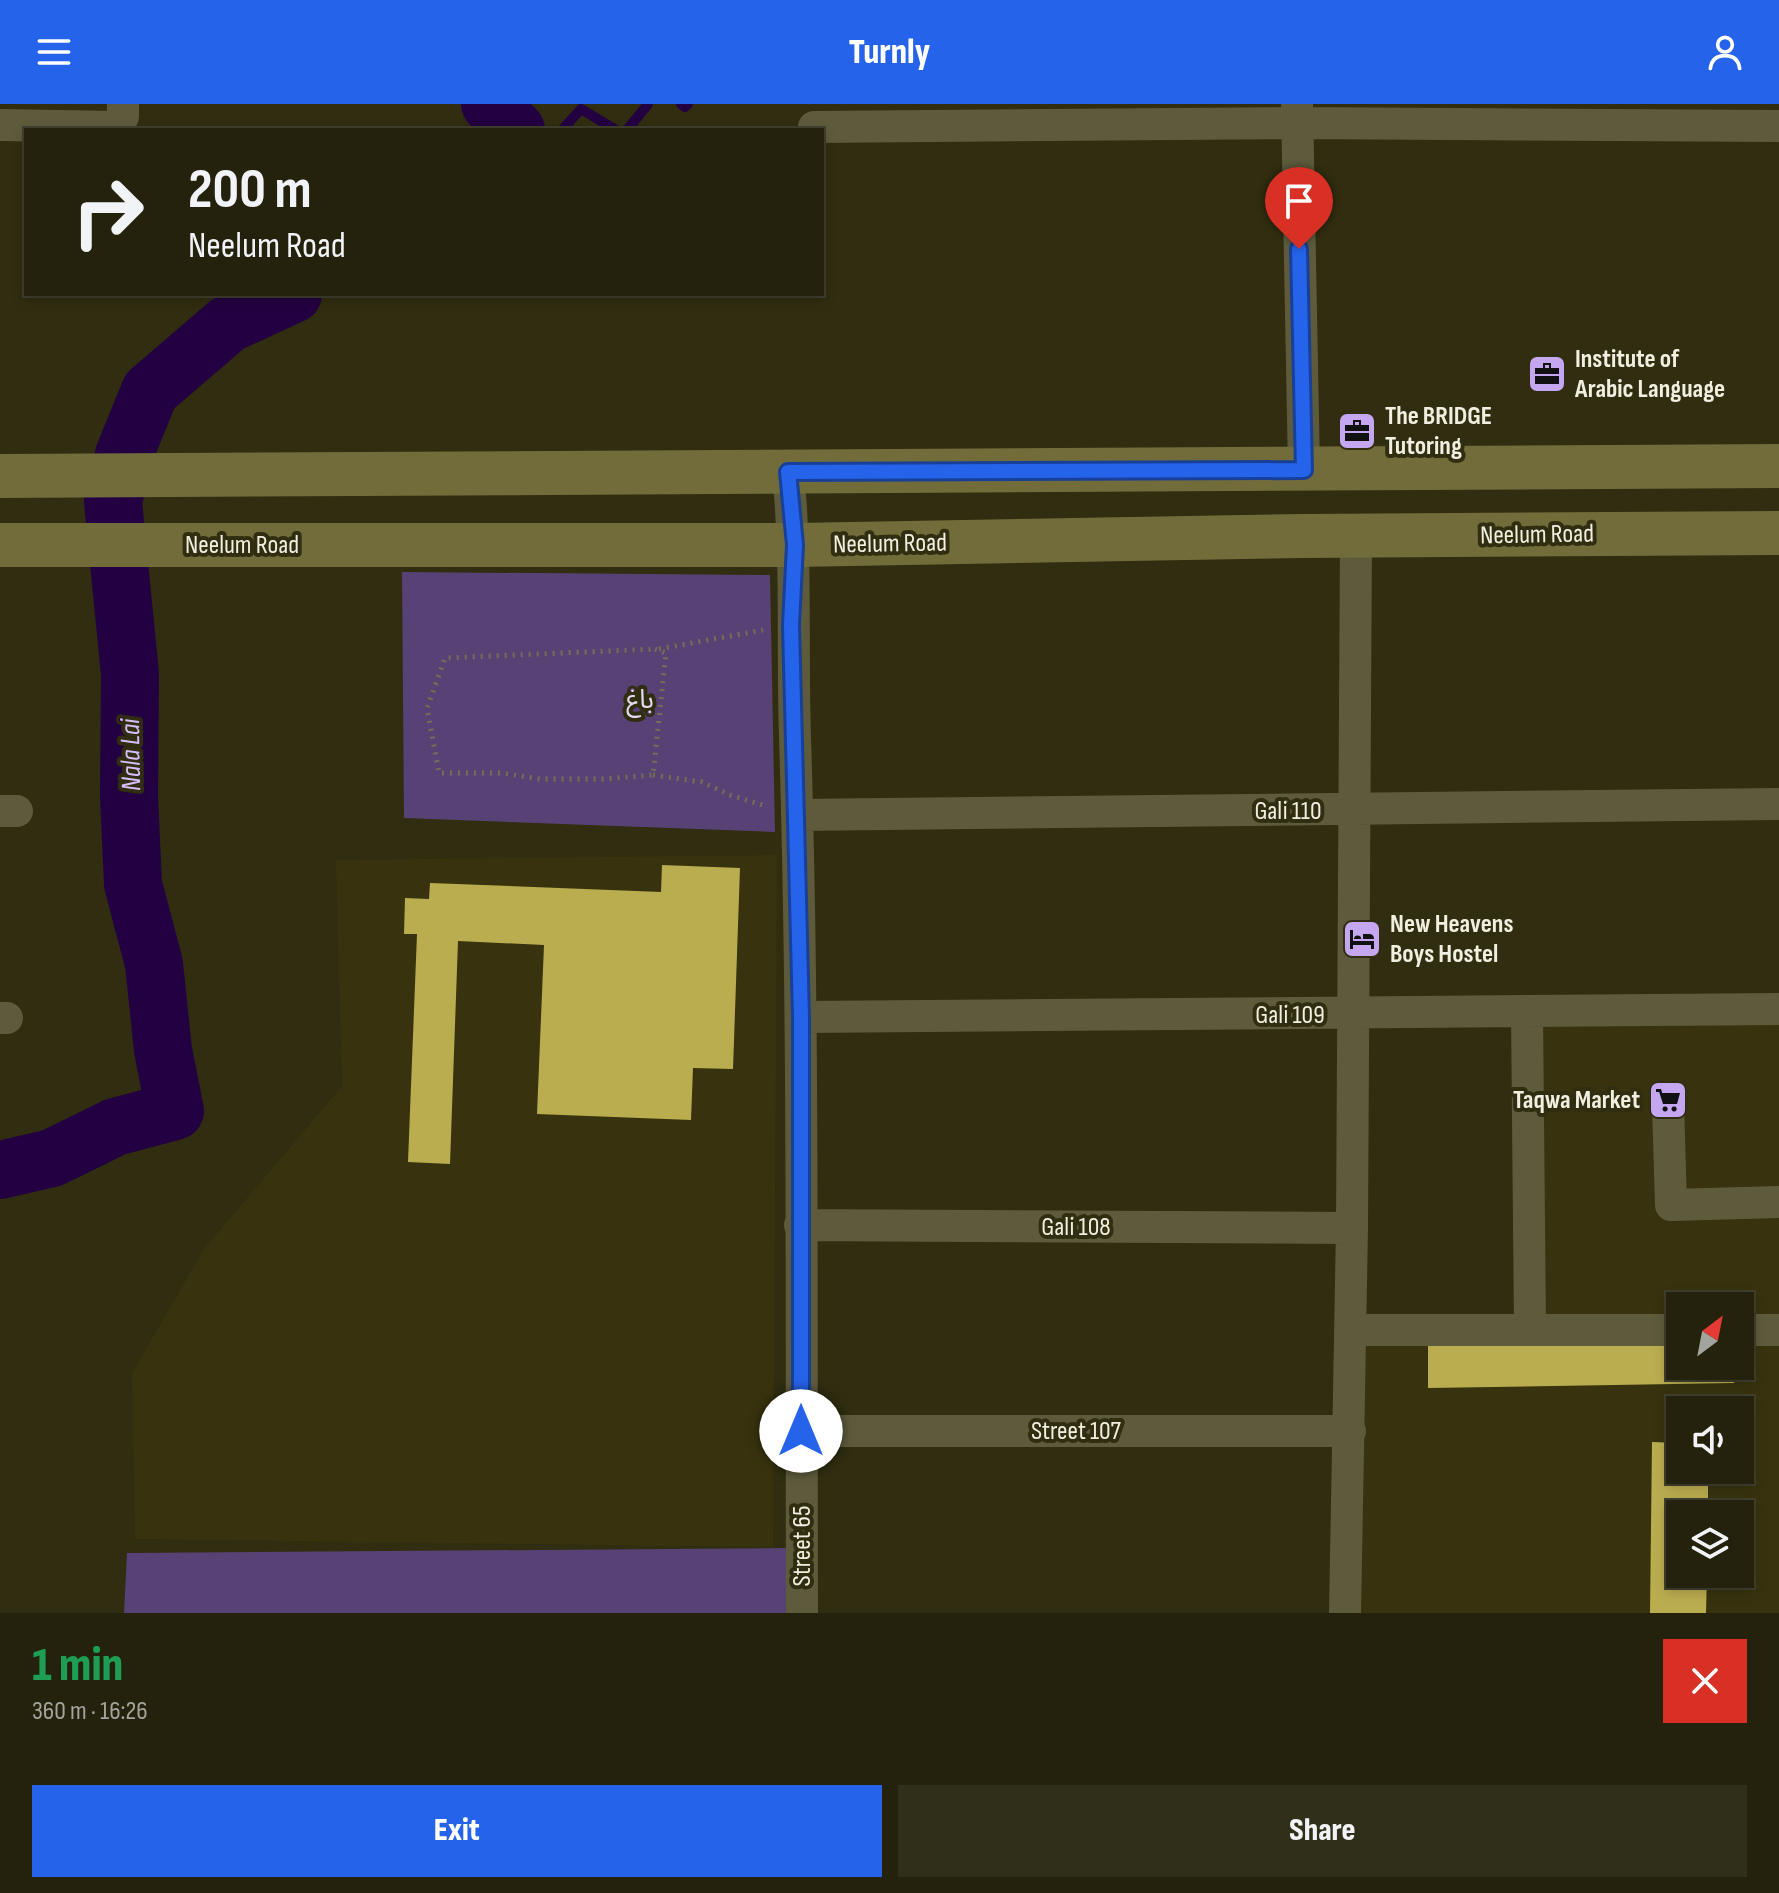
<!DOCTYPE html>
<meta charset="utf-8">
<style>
body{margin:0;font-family:"Sofia Sans Condensed","Noto Sans Arabic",sans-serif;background:#302f1a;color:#f1f3f6;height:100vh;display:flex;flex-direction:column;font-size:30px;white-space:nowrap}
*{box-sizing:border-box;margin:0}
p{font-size:26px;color:#a3a49d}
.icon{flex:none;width:44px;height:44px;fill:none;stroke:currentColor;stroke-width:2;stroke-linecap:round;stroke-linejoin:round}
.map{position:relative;height:1509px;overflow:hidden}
.side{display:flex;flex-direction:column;background:#24220c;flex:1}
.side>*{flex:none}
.guide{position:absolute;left:24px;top:24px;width:800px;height:168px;border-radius:0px;box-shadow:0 4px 12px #0003,0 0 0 2px #413f2d;background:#24220c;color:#f1f3f6;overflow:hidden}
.needle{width:52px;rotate:32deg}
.tools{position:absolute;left:1666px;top:1188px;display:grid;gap:16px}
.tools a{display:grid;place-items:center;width:88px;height:88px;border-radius:0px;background:#24220c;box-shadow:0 4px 12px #0003,0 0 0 2px #413f2d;font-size:40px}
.pin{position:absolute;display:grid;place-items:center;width:68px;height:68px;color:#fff;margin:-82px -34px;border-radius:50% 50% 50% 0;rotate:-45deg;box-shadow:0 0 8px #0007}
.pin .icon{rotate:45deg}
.me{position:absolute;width:88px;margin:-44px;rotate:0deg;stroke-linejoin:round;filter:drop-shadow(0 0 6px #0008)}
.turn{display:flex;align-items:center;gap:28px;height:168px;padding:0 32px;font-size:36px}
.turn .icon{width:104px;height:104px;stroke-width:2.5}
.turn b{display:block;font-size:56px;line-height:68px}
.round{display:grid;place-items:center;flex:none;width:84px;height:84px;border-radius:0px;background:#302f1a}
.summary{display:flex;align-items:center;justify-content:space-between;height:136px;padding:0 32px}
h1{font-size:48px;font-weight:800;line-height:60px;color:#1e9e55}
.cta{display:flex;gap:16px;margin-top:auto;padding:16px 32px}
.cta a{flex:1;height:92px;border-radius:0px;background:#2563eb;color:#fff;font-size:32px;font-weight:800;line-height:92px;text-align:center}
.cta a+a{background:#302f1a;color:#f1f3f6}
header{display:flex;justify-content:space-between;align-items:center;height:104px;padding:0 32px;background:#2563eb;color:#fff;font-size:36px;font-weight:800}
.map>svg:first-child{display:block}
.built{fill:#38330e;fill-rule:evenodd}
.green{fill:#584174}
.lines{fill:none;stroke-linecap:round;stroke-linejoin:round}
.stream{stroke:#230041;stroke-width:10}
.river{stroke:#230041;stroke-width:58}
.building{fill:#baad50}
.path{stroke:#726f56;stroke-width:5;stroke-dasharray:2 6;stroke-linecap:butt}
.street{stroke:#5e5b3d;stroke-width:32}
.secondary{stroke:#726c3b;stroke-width:44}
.route-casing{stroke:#184099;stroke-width:20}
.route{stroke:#2563eb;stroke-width:14}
.labels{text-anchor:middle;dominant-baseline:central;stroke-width:8;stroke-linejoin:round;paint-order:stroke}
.poi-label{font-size:26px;font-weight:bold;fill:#f1efdf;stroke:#302d10;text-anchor:start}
.street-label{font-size:26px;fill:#f1efdf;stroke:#302d10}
.park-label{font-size:26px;fill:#e3dbf0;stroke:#302d10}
.water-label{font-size:28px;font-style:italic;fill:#d7befb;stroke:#302d10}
</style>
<header><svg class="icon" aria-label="menu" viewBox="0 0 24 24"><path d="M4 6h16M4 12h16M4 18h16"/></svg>Turnly<svg class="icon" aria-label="person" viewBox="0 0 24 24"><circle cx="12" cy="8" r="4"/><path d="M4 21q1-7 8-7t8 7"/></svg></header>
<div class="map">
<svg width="1779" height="1509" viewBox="0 0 1779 1509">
<rect width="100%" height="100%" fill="#302d10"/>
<!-- built -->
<path class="built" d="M777 751 773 1443 135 1435 132 1269 204 1145 342 982 336 756Z
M1779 913V1215H1740V1202H1680V1216L1539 1219 1535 918Z
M1361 1232 1680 1262H1740V1235H1779V1509H1356ZM1680 1306H1740V1366H1680ZM1680 1410H1740V1470H1680Z"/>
<!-- green -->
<path class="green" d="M402 468 770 471 775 728 404 714Z
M791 1444 793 1509H124L127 1449Z"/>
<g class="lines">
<!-- stream -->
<path class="stream" d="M681 0 685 3 688 0
M562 26 581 5 616 26
M627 26 648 0"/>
<!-- river -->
<path class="river" d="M490 0 516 26
M0 1066 52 1054 115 1023 175 1007 163 946 154 860 133 780 129 693 130 570 113 398 124 351 150 287 228 220 293 190"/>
</g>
<!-- building -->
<path class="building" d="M662 761 740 764 733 965 693 964 691 1016 537 1010 544 841 458 837 450 1060 408 1058 417 830H404L405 794 429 795 430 779 661 788Z
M1680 1237V1262H1733L1734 1279 1428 1284V1241Z
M1652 1338 1680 1339V1366H1708V1410H1680V1470H1707L1706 1509H1650Z"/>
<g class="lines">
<!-- path -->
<path class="path" d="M655 545 666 549 653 671 603 675H540L502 669H439L427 604 445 554Z
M659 545 763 526
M653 671 702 678 730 691 766 702"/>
<!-- street -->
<path class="street" d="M1297 0 1304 366
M0 21 117 23 123 13V0
M814 23 1297 19 1779 22
M788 368C797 456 792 545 795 633 804 925 801 1217 802 1509
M0 707H17
M797 711 1779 700
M1527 909 1530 1226
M801 913 1779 905
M0 914H7
M1668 1001 1671 1101 1779 1098
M800 1121 1352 1124
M1351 1226H1680
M1740 1226H1779
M801 1327H1350
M1345 1509 1352 1124 1356 432"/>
<!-- secondary -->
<path class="secondary" d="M0 372 1779 362
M0 441H795L1303 432 1779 429"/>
</g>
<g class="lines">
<!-- route casing -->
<g class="route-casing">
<path id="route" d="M801 1327V913L791 521 795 441 788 368 1304 366 1299 145"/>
</g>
<!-- route -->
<use href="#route" class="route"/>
</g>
<!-- icons -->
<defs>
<g id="office-square" transform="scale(2)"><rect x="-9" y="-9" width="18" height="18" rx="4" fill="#c5a6f0" stroke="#302d10"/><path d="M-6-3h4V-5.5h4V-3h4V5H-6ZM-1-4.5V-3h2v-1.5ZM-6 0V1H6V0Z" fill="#111"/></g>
<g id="hotel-square" transform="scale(2)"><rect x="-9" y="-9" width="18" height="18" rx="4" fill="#c5a6f0" stroke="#302d10"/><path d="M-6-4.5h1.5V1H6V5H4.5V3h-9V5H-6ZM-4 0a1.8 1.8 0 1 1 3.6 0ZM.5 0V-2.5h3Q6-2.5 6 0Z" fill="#111"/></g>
<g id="supermarket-square" transform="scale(2)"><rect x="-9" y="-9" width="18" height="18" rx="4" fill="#c5a6f0" stroke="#302d10"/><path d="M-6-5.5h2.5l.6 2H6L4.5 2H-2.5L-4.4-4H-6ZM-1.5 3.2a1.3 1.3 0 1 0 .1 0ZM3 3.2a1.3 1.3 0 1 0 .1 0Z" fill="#111"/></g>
</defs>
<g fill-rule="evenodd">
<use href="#office-square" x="1547" y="270"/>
<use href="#office-square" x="1357" y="327"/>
<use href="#hotel-square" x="1362" y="835"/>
<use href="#supermarket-square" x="1668" y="996"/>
</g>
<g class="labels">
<!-- poi labels -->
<g class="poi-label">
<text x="1575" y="255">Institute of<tspan x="1575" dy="30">Arabic Language</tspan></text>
<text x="1385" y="312">The BRIDGE<tspan x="1385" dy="30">Tutoring</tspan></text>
<text x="1390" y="820">New Heavens<tspan x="1390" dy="30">Boys Hostel</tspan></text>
<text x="1640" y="996" text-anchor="end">Taqwa Market</text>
</g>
<!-- street labels -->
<g class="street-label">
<text transform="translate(1537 431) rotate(-1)">Neelum Road</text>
<text transform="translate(890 440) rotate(-1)">Neelum Road</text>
<text x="242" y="441">Neelum Road</text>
<text x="1288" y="707">Gali 110</text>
<text x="1290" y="911">Gali 109</text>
<text x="1076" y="1123">Gali 108</text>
<text x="1076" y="1327">Street 107</text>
<text transform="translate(802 1442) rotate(-90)">Street 65</text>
</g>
<!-- park labels -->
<g class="park-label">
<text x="640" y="596">باغ</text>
</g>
<!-- water labels -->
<g class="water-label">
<text transform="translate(131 651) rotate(-91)">Nala Lai</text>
</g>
</g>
</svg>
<div class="tools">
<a><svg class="needle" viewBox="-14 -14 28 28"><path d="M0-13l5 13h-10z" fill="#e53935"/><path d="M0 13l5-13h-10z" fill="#a3a49d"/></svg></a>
<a><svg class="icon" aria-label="sound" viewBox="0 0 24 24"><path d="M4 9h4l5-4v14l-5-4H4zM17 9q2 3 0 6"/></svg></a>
<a><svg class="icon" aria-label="layers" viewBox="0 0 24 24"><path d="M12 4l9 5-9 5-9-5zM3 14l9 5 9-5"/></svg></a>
</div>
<div class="pin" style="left:1299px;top:145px;background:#d93025"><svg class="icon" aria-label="arrive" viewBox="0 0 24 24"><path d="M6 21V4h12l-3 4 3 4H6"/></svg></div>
<svg class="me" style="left:801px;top:1327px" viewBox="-20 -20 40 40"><circle r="19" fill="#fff"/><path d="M0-13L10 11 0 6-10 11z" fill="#2563eb"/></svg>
<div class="guide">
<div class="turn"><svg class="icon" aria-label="right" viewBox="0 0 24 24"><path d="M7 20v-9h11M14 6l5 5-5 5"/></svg><div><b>200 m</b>Neelum Road</div></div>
</div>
</div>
<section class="side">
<div class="summary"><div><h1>1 min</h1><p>360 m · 16:26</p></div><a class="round" style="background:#d93025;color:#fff"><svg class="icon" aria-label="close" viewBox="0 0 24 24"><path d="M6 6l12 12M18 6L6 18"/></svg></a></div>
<div class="cta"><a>Exit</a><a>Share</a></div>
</section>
